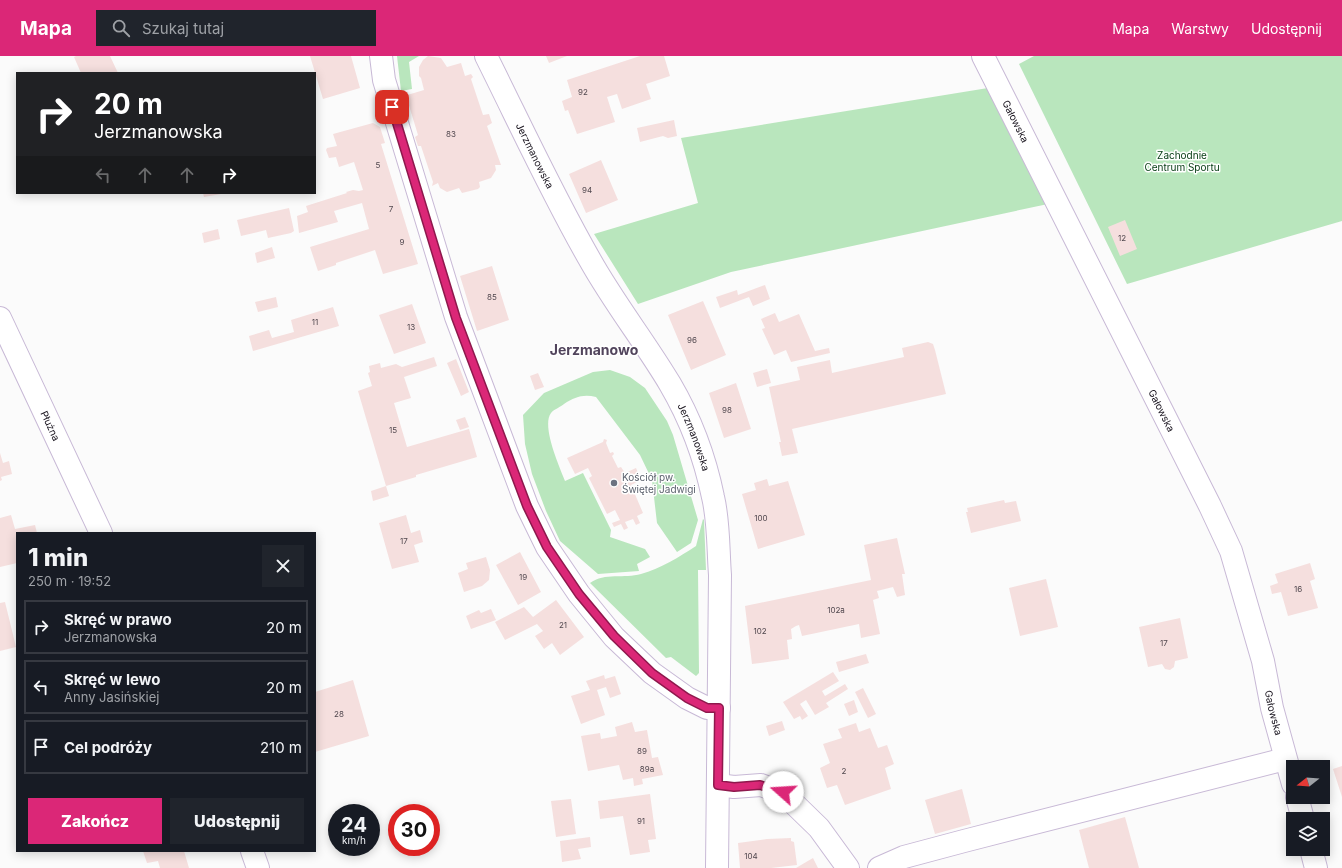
<!DOCTYPE html>
<html lang="pl">
<meta charset="utf-8">
<style>
body{margin:0;font-family:Inter,sans-serif;background:#20242c;color:#f1f3f6;height:100vh;display:flex;flex-direction:column;font-size:15px;white-space:nowrap}
*{box-sizing:border-box;margin:0}
p{font-size:13px;color:#9ea1a6}
.icon{flex:none;width:22px;height:22px;fill:none;stroke:currentColor;stroke-width:2;stroke-linecap:round;stroke-linejoin:round}
.map{position:relative;flex:1;overflow:hidden}
.drawer{position:absolute;left:16px;top:476px;width:300px;height:320px;display:flex;flex-direction:column;background:#171b24;border-radius:0px;box-shadow:0 2px 10px #0003}
.drawer>*{flex:none}
.guide{position:absolute;left:16px;top:16px;width:300px;height:122px;border-radius:0px;box-shadow:0 2px 10px #0003;background:#202124;color:#fff;overflow:hidden}
.needle{width:26px;rotate:253deg}
.tools{position:absolute;left:1286px;top:704px;display:grid;gap:8px}
.tools a{display:grid;place-items:center;width:44px;height:44px;border-radius:0px;background:#171b24;box-shadow:0 2px 10px #0003;font-size:20px}
.speed{position:absolute;left:328px;top:748px;display:flex;gap:8px;font-size:20px;font-weight:700;text-align:center}
.speed>*{display:grid;place-content:center;width:52px;height:52px;border-radius:50%;background:#171b24;box-shadow:0 2px 10px #0003;line-height:1}
.speed small{font-size:10px;font-weight:400}
.speed .limit{border:6px solid #d22;background:#fff;color:#111}
.pin{position:absolute;display:grid;place-items:center;width:34px;height:34px;color:#fff;margin:-17px;border-radius:8px;box-shadow:0 2px 6px #0006}
.me{position:absolute;width:44px;margin:-22px;rotate:289deg;stroke-linejoin:round;filter:drop-shadow(0 0 3px #0008)}
.turn{display:flex;align-items:center;gap:14px;height:84px;padding:0 12px;font-size:18px}
.turn .icon{width:52px;height:52px;stroke-width:2.5}
.turn b{display:block;font-size:28px;line-height:34px}
.lanes{display:flex;align-items:center;height:38px;padding:0 12px;background:#0003;justify-content:center;gap:20px;direction:ltr}
.lanes .off{opacity:.35}
.round{display:grid;place-items:center;flex:none;width:42px;height:42px;border-radius:0px;background:#20242c}
.headline{display:flex;align-items:center;justify-content:space-between;height:68px;padding:0 12px}
h1{font-size:24px;font-weight:800;line-height:30px}
.action{display:flex;gap:8px;margin-top:auto;padding:8px 12px}
.action a{flex:1;height:46px;border-radius:0px;background:#db2777;color:#fff;font-size:16px;font-weight:800;line-height:46px;text-align:center}
.action a+a{background:#20242c;color:#f1f3f6}
ul{padding:0;list-style:none}
li{display:flex;align-items:center;gap:12px;height:54px;margin:0 8px 6px;padding:0 4px;border:2px solid #363941;border-radius:0px}
li div{flex:1}
li b{display:block;font-size:15px}
li em{font-style:normal}
header{display:flex;align-items:center;gap:24px;box-sizing:border-box;height:56px;padding:0 20px;background:#db2777;color:#fff}
header strong{font-size:19px}
nav{display:flex;gap:22px;margin-inline-start:auto;font-size:14px}
.search{width:280px;height:36px;background:#20242c;display:flex;align-items:center;gap:10px;box-sizing:border-box;padding:0 14px;border-radius:0px;color:#9ea1a6;font-size:15px}
.map>svg:first-child{display:block}
.green{fill:#b9e6bd}
.building{fill:#f5dfde}
.lines{fill:none;stroke-linecap:round;stroke-linejoin:round}
.street-casing{stroke:#c8b9d6;stroke-width:24}
.secondary-casing{stroke:#c8b9d6;stroke-width:24}
.street{stroke:#fff;stroke-width:22}
.secondary{stroke:#fff;stroke-width:22}
.route-casing{stroke:#8e194d;stroke-width:10}
.route{stroke:#db2777;stroke-width:7}
.worship-dot{fill:#6b7280;stroke:#fff;stroke-width:1.5}
.labels{text-anchor:middle;dominant-baseline:central;stroke-width:3;stroke-linejoin:round;paint-order:stroke}
.number-label{font-size:8px;fill:#50474e}
.street-label{font-size:10px;fill:#19141e;stroke:#fff}
.park-label{font-size:10px;fill:#00380f;stroke:#fff}
.worship-label{font-size:10px;fill:#5b616d;stroke:#fff;text-anchor:start}
.district-label{font-size:14px;font-weight:bold;fill:#51445c;stroke:#fff}
</style>
<header>
<strong>Mapa</strong>
<div class="search"><svg class="icon" aria-label="search" viewBox="0 0 24 24"><circle cx="10" cy="10" r="6"/><path d="M15 15l6 6"/></svg>Szukaj tutaj</div>
<nav><a>Mapa</a><a>Warstwy</a><a>Udostępnij</a></nav>
</header>
<div class="map">
<svg width="1342" height="812" viewBox="0 0 1342 812">
<rect width="100%" height="100%" fill="#fbfbfb"/>
<!-- green -->
<path class="green" d="M397 0H419L409 6 412 33 401 35Z
M1034 0H1342V165L1127 228 1019 8Z
M988 32 1048 148 731 216 638 248 594 178 698 147 681 82Z
M610 314 630 321 645 332 667 365 673 379 698 464 691 487 677 496 657 467 652 424 640 399 596 341C583 338 575 341 564 348 561 351 554 353 551 357 541 370 560 412 565 425L583 417 611 474 610 481 645 493 650 501 637 508 639 515 598 518 560 485 546 455 532 418 525 388 523 359 544 337 593 316Z
M703 463 704 464 706 514H698L699 617 696 620 671 601 666 602 590 527C605 516 624 523 641 518 660 513 679 501 696 490Z"/>
<!-- building -->
<path class="building" d="M76 0H110L118 17H81L74 1Z
M310 0H351L360 32 323 43Z
M428 0 441 2 447 11 461 7 465 20 471 18 473 21 471 23 483 59 489 58 492 67 487 70 501 109H495L496 114 491 122 479 126 480 131 478 133 462 137 459 132 447 136 440 132 438 127 432 130 433 126 421 90H418L415 81 418 79 407 43 404 40 424 34 421 22 419 20V11L423 4Z
M546 0H567L549 7Z
M640 0H664L670 20 646 28 651 43 622 53 617 38 607 41 615 66 577 78 568 54 565 55 562 45 572 41 567 24Z
M674 64 677 80 668 82 663 80 640 86 637 72Z
M373 67 380 71 385 87 381 88 418 208 383 218 375 194 336 207V209L318 215 310 191 369 173 362 147 334 155 338 166 299 177 297 160 308 156 306 150 347 137 346 136 353 134 359 135 363 134 354 106 339 111 336 101 329 102 326 94 327 92 337 90 333 78Z
M601 104 618 144 586 157 569 118Z
M203 137H221V138L204 141Z
M289 152 294 175 291 177 268 182 266 174 241 180 237 164Z
M1125 164 1137 193 1120 200 1108 171Z
M218 173 220 183 204 187 202 177Z
M272 191 275 202 257 207 255 197Z
M492 210 509 264 477 275 460 220Z
M765 229 770 243 753 250 749 241 720 252 716 241 737 234 738 239Z
M276 241 278 251 258 256 255 246Z
M703 245 726 299 691 314 668 259Z
M412 248 426 287 394 298 379 259Z
M333 251 339 270 253 295 249 280 269 274 272 282 294 276 291 264Z
M775 257 779 266 799 258 815 295 829 292 830 297 791 306 786 294 774 299 762 273 765 272 761 263Z
M928 286 933 288 935 294 946 338 792 373 798 397 782 400 779 386H781L769 331 800 324 797 311 830 304 832 317 904 301 902 292Z
M434 301 437 310 404 321 411 342 394 347 407 391 469 373 477 401 416 419V421L386 430 358 335 372 330 368 317 370 316 369 310 380 307 381 312 396 308 402 311Z
M456 303 469 336 461 340 447 307Z
M767 313 771 327 757 331 753 317Z
M538 317 544 331 535 334 530 320Z
M736 327 751 373 724 382 709 337Z
M465 361 469 371 460 374 456 364Z
M604 383 607 384 606 387 610 397 613 396 614 398 612 400 618 412 621 411 625 417 636 412 641 424 631 429 643 457 637 460 640 467 636 469 633 463 625 466 628 472 624 474 621 468 614 471 612 467 620 464 615 454 607 458 589 422 592 420 588 412 575 418 567 402 603 386Z
M0 397 3 407 9 405 12 418 1 421 2 424 0 425Z
M767 423 769 430 788 425 805 479 758 493 742 438 756 434 754 427Z
M386 430 389 440 373 445 371 435Z
M1004 444 1005 447 1016 445 1021 465 971 477 966 456H968L967 452Z
M11 459 15 473 35 469 37 477H17V507L0 511V462Z
M406 459 411 477 420 474 423 486 414 489 419 506 392 513 379 467Z
M897 482 905 518H902L905 539 897 541 893 531 877 535 879 542 873 544 880 578 861 582 859 568 802 580 799 569 796 570 791 573 792 583 787 584 789 603 752 608 745 550 871 524 864 489Z
M520 496 541 536 518 549 496 509Z
M486 501 490 514 489 524 482 530 464 536 458 517 468 513 466 507Z
M1310 507 1315 523 1310 525 1318 552 1288 560 1281 536 1272 538 1270 530 1278 527 1275 518Z
M1046 523 1058 571 1020 580 1009 532Z
M556 544 584 581 560 599 552 587 544 593 535 580 543 575 537 568 505 584 495 566 524 551 533 561Z
M5 546 16 591 0 595V547Z
M491 553 496 564 471 573 466 560 479 554 481 557Z
M1180 562 1188 602 1175 605 1174 611 1170 614 1165 613 1162 608 1148 611 1139 571Z
M866 598 869 607 839 616 836 606Z
M833 616 839 625 822 635 825 640 845 628 848 633 826 647 829 651 815 659 806 644 800 648 808 660 802 664 800 660 794 663 783 646Z
M604 619 605 623 615 620 621 638 610 642 606 631 597 634 605 659 581 668 571 640 590 634 586 625Z
M353 624 369 680 315 696V636Z
M863 632 876 658 868 662 855 636Z
M854 644 858 656 849 660 844 648Z
M782 665 785 674 769 680 766 670Z
M632 666 635 676 647 674 652 702 658 701 663 719 642 723 643 728 634 730 633 722 623 724 619 709 588 715 581 680 600 677 601 683 617 680 615 671Z
M856 667 859 676 870 672 878 692 887 689 894 708 885 712 891 733 845 749 837 729 827 732 820 712 830 707 823 688 842 682 838 673Z
M1342 710V741L1333 713Z
M962 733 971 768 935 778 925 744Z
M650 738 656 783 648 784 650 796 630 799 623 760 600 763 598 745Z
M571 743 576 778 556 781 551 745Z
M1125 761 1139 812H1089L1079 774Z
M590 781 591 791 578 793 581 803 562 806 560 785Z
M791 782V785L794 786 797 809 771 812H740L738 787 767 783Z
M143 795H184L189 812H160L158 805 147 807Z
M813 802 818 812H796L801 809Z"/>
<g class="lines">
<!-- street casing -->
<g class="street-casing">
<g id="street">
<path d="M381 0 384 24 456 261 527 450 547 491 579 538 614 581 652 617 687 642 707 652H719"/>
<path id="s1" d="M983 0 1210 450 1231 495 1263 605 1272 652 1293 728"/>
<path id="s2" d="M0 262 101 477"/>
<path d="M718 729 734 731 761 729 783 737 819 772 848 812"/>
<path d="M1297 741 1303 763"/>
<path d="M1311 793 1316 812"/>
<path d="M252 795 258 812"/>
<path d="M879 812 904 801 964 785 1285 703"/>
</g>
</g>
<!-- secondary casing -->
<g class="secondary-casing">
<g id="secondary">
<path id="s3" d="M486 0C520 68 552 138 590 204 614 247 645 286 670 328 690 362 705 402 713 441 719 466 718 493 720 519L717 812"/>
</g>
</g>
<!-- street -->
<use href="#street" class="street"/>
<!-- secondary -->
<use href="#secondary" class="secondary"/>
</g>
<g class="lines">
<!-- route casing -->
<g class="route-casing">
<path id="route" d="M392 51 456 262 527 450 547 491 579 538 614 580 652 617 687 642 707 652H719L718 729 734 731 760 729 783 736"/>
</g>
<!-- route -->
<use href="#route" class="route"/>
</g>
<!-- markers -->
<circle class="worship-dot" cx="614" cy="427" r="4"/>
<g class="labels">
<!-- number labels -->
<g class="number-label">
<text x="583" y="36">92</text>
<text x="451" y="78">83</text>
<text x="378" y="109">5</text>
<text x="587" y="134">94</text>
<text x="391" y="153">7</text>
<text x="1122" y="182">12</text>
<text x="402" y="186">9</text>
<text x="492" y="241">85</text>
<text x="315" y="266">11</text>
<text x="411" y="271">13</text>
<text x="692" y="284">96</text>
<text x="727" y="354">98</text>
<text x="393" y="374">15</text>
<text x="761" y="462">100</text>
<text x="404" y="485">17</text>
<text x="523" y="521">19</text>
<text x="1298" y="533">16</text>
<text x="836" y="554">102a</text>
<text x="563" y="569">21</text>
<text x="760" y="575">102</text>
<text x="1164" y="587">17</text>
<text x="339" y="658">28</text>
<text x="642" y="695">89</text>
<text x="647" y="713">89a</text>
<text x="844" y="715">2</text>
<text x="641" y="765">91</text>
<text x="751" y="800">104</text>
</g>
<!-- street labels -->
<g class="street-label">
<text stroke="none"><textPath href="#s1" startOffset="73">Gałowska</textPath></text>
<text stroke="none"><textPath href="#s3" startOffset="111">Jerzmanowska</textPath></text>
<text stroke="none"><textPath href="#s1" startOffset="397">Gałowska</textPath></text>
<text stroke="none"><textPath href="#s2" startOffset="119">Płużna</textPath></text>
<text stroke="none"><textPath href="#s3" startOffset="435">Jerzmanowska</textPath></text>
<text stroke="none"><textPath href="#s1" startOffset="721">Gałowska</textPath></text>
</g>
<!-- park labels -->
<g class="park-label">
<text x="1182" y="99">Zachodnie<tspan x="1182" dy="12">Centrum Sportu</tspan></text>
</g>
<!-- worship labels -->
<g class="worship-label">
<text x="622" y="421">Kościół pw.<tspan x="622" dy="12">Świętej Jadwigi</tspan></text>
</g>
<!-- district labels -->
<g class="district-label">
<text x="594" y="293">Jerzmanowo</text>
</g>
</g>
</svg>
<div class="tools">
<a><svg class="needle" viewBox="-14 -14 28 28"><path d="M0-13l5 13h-10z" fill="#e53935"/><path d="M0 13l5-13h-10z" fill="#9ea1a6"/></svg></a>
<a><svg class="icon" aria-label="layers" viewBox="0 0 24 24"><path d="M12 4l9 5-9 5-9-5zM3 14l9 5 9-5"/></svg></a>
</div>
<div class="speed"><div>24<small>km/h</small></div><div class="limit">30</div></div>
<div class="pin" style="left:392px;top:51px;background:#d93025"><svg class="icon" aria-label="arrive" viewBox="0 0 24 24"><path d="M6 21V4h12l-3 4 3 4H6"/></svg></div>
<svg class="me" style="left:783px;top:736px" viewBox="-20 -20 40 40"><circle r="19" fill="#fff"/><path d="M0-13L10 11 0 6-10 11z" fill="#db2777"/></svg>
<div class="guide">
<div class="turn"><svg class="icon" aria-label="right" viewBox="0 0 24 24"><path d="M7 20v-9h11M14 6l5 5-5 5"/></svg><div><b>20 m</b>Jerzmanowska</div></div>
<div class="lanes"><svg class="icon off" aria-label="left" viewBox="0 0 24 24"><path d="M17 20v-9H6M10 6l-5 5 5 5"/></svg><svg class="icon off" aria-label="ahead" viewBox="0 0 24 24"><path d="M12 20V5M6 11l6-6 6 6"/></svg><svg class="icon off" aria-label="ahead" viewBox="0 0 24 24"><path d="M12 20V5M6 11l6-6 6 6"/></svg><svg class="icon" aria-label="right" viewBox="0 0 24 24"><path d="M7 20v-9h11M14 6l5 5-5 5"/></svg></div>
</div>
<section class="drawer">
<div class="headline"><div><h1>1 min</h1><p>250 m · 19:52</p></div><a class="round"><svg class="icon" aria-label="close" viewBox="0 0 24 24"><path d="M6 6l12 12M18 6L6 18"/></svg></a></div>
<ul>
<li><svg class="icon" aria-label="right" viewBox="0 0 24 24"><path d="M7 20v-9h11M14 6l5 5-5 5"/></svg><div><b>Skręć w prawo</b><p>Jerzmanowska</p></div><em>20 m</em></li>
<li><svg class="icon" aria-label="left" viewBox="0 0 24 24"><path d="M17 20v-9H6M10 6l-5 5 5 5"/></svg><div><b>Skręć w lewo</b><p>Anny Jasińskiej</p></div><em>20 m</em></li>
<li><svg class="icon" aria-label="arrive" viewBox="0 0 24 24"><path d="M6 21V4h12l-3 4 3 4H6"/></svg><div><b>Cel podróży</b></div><em>210 m</em></li>
</ul>
<div class="action"><a>Zakończ</a><a>Udostępnij</a></div>
</section>
</div>
